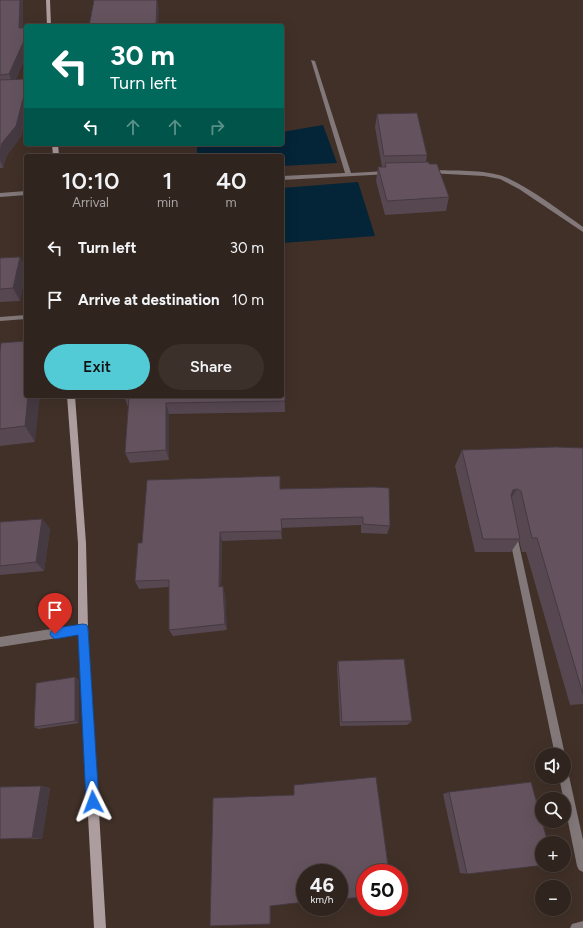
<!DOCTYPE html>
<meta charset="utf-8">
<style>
body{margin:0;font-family:Figtree,sans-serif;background:#3c302b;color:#f1f3f6;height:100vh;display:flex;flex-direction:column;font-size:15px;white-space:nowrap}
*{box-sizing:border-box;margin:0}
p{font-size:13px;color:#a8a4a4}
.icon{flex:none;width:22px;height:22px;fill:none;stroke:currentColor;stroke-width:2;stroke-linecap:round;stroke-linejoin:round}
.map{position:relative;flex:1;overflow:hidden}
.details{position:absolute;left:24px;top:154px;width:260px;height:244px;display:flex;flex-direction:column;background:#30241e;border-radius:4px;box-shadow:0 4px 16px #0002,0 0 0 1px #4b413c}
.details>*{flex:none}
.hud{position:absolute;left:24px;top:24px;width:260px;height:122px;border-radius:4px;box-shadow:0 4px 16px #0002,0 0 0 1px #4b413c;background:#00695c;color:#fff;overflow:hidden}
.controls{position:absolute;left:535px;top:748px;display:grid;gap:8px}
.controls a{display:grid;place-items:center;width:36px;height:36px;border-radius:50%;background:#30241e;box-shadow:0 4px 16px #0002,0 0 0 1px #4b413c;font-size:20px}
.speed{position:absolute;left:296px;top:864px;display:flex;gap:8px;font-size:20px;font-weight:700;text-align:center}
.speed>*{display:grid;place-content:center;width:52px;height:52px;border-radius:50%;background:#30241e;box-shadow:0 4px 16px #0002,0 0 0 1px #4b413c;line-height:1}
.speed small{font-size:10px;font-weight:400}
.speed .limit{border:6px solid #d22;background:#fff;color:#111}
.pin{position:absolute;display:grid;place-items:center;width:34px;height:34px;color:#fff;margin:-41px -17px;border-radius:50% 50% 50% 0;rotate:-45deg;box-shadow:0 0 4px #0007}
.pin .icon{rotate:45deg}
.me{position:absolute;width:44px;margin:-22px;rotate:357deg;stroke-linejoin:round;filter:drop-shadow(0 0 3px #0008)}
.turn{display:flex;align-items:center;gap:14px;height:84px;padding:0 20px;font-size:18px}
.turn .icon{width:52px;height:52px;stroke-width:2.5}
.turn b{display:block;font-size:28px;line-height:34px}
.lanes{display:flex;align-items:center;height:38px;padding:0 20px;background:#0003;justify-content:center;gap:20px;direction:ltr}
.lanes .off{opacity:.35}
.eta{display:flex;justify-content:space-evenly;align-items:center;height:68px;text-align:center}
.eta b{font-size:24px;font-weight:600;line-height:28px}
.primary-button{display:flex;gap:8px;margin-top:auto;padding:8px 20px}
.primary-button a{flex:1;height:46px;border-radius:24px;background:#52cbd7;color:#111;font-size:16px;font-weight:600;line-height:46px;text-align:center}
.primary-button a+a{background:#3c302b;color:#f1f3f6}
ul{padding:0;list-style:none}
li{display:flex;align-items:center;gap:12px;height:52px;padding:0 20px}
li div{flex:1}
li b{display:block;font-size:15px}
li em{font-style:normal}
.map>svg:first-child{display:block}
.water{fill:#042437}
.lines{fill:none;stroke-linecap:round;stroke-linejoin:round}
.service{fill:#827879;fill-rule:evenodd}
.minor{fill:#827879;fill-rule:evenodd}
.secondary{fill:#ad9d9f;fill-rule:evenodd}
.wall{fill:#564751}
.shaded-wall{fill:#463a42}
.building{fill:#64535e;stroke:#463a42}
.route{fill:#1a73e8;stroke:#114b97}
</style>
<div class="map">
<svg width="583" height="928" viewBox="0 0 583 928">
<rect width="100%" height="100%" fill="#403028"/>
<!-- water -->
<path class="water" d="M323 125 337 163 282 166V156H197V145L206 144H282V132Z
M358 182 375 236 282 243V188Z"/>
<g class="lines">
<!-- service -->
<path class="service" d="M311 60 315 61 351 173 387 171 389 172V174L282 180V176L345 173Z
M431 170C453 171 484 169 505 177 530 188 560 211 583 227V232L519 189 500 179 484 176 429 173V171Z"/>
<!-- minor -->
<path class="minor" d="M26 191V195L0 197V193Z
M26 315V319L0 321V317Z
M513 531 516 532 517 535 565 755 564 758V755H555L509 535 510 532Z
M83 624 86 626 88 629 86 632 83 634 0 647V637Z
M564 771 568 772 569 776 583 840V872L579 870 577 866 559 777H564Z
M583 921V928H570L572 924Z"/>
<!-- secondary -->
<path class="secondary" d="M46 0H50L51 26H47Z
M52 144H58L59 156H53Z
M67 396H75L86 543 88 629 106 928H94L78 629V543Z"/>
</g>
<!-- wall -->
<path class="wall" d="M0 0 23 28H26V56L16 79H26V116L21 137 7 155 3 168H0Z
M377 114 427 155 426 162 429 164 449 197 446 211 385 215 376 181 378 167H382L375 127Z
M20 257 26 270 20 301 0 302V258Z
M0 352 35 442 0 446Z
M284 366 285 412 169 414V460L130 463 125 453 129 407H128L124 396H282Z
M583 448V704L570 705 526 552H522L519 540 511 552H475L455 466 462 450Z
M280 489 390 526 387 534 361 533V525L281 528 282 539 222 541 221 586 225 594 227 630 173 636 169 630V587L139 589 135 581 142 543Z
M42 519 50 529 44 571 0 575V522Z
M338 661 412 721 407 725 340 726 337 667Z
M75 677 79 681V723L38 729 34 727Z
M41 786 50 788 42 839H0V787Z
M449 792 467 874 460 873 443 794Z"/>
<!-- shaded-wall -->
<path class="shaded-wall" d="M20 0H23V39L19 28Z
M157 0 159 9 158 26H156Z
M26 36V56L13 85 9 74Z
M26 87V116L21 137 7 155 3 168 0 160V151L2 143Z
M20 257 26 270 20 301 13 288Z
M28 396H40L35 442 25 426Z
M166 403 169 414V460L166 450Z
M517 489 507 504 513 490Z
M42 519 50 529 44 571 36 562Z
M220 532 222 541 221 594 219 587Z
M223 586 225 594 227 630 225 624Z
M75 677 79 681V723L75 721Z
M41 786 50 788 42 839 32 838Z
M271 903V920L270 924V906Z"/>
<!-- building -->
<path class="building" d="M0 0H20L19 28H26V36L9 74 0 75Z
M94 0H157L156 26H89Z
M26 79V87L16 126 2 143 0 151V80Z
M417 113 427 155 384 156 377 114Z
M429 162V164H437L449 197 387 201 378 167H386L385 163Z
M20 257 13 288 0 289V258Z
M26 341V396H28L25 426 0 429V352L1 343Z
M284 366 285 401 166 403V450L125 453 129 396H282V367Z
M556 447 583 448V694L537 538H532L521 491 517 489 513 490 511 495 520 539H483L462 450Z
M280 476V489L374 487 389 488 390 526 363 524V517L281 519 282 531 220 532 219 587 223 586 225 624 169 630V580L135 581 138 543H142L147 480Z
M42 519 36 562 0 566V522Z
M404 659 412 721 342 722 338 661Z
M75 677V721L34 727 36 683Z
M376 777 389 873H365V897L339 899V873H305V902L270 906V924L210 926 213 798 294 795V785Z
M531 782 548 843H542V865H545L467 874 449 792Z
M41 786 32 838 0 839V787Z"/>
<!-- route -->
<path class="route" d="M83 624 87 625 88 629 99 802 97 807 93 808 88 807 86 802 78 635 55 639 52 637 50 634 52 630 55 628Z"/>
</svg>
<div class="controls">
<a><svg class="icon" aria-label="sound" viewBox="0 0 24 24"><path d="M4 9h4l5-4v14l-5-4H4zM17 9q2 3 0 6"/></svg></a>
<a><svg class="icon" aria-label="search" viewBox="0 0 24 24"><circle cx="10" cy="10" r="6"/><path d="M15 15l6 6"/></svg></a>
<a>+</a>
<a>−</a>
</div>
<div class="speed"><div>46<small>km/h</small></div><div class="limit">50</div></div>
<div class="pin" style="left:55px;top:634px;background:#d93025"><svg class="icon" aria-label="arrive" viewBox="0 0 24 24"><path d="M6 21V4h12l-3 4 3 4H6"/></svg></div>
<svg class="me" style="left:93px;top:802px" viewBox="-20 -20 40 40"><path d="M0-17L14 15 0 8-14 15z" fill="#1a73e8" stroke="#fff" stroke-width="4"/></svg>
<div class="hud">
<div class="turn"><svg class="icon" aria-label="left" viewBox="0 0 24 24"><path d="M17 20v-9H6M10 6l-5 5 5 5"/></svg><div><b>30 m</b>Turn left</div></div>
<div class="lanes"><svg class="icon" aria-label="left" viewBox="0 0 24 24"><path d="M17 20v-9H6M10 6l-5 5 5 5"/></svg><svg class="icon off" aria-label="ahead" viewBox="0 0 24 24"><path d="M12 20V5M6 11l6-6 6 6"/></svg><svg class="icon off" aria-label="ahead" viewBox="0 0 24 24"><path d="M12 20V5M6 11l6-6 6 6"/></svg><svg class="icon off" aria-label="right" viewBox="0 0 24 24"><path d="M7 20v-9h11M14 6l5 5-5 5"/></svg></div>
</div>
<section class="details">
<div class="eta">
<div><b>10:10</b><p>Arrival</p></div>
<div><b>1</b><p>min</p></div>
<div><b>40</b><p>m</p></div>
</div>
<ul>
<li><svg class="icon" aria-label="left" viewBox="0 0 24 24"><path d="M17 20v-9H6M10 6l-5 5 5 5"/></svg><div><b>Turn left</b></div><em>30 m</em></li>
<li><svg class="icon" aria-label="arrive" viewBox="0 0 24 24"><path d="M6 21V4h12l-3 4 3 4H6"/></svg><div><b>Arrive at destination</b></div><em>10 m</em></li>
</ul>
<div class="primary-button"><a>Exit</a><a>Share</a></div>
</section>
</div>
